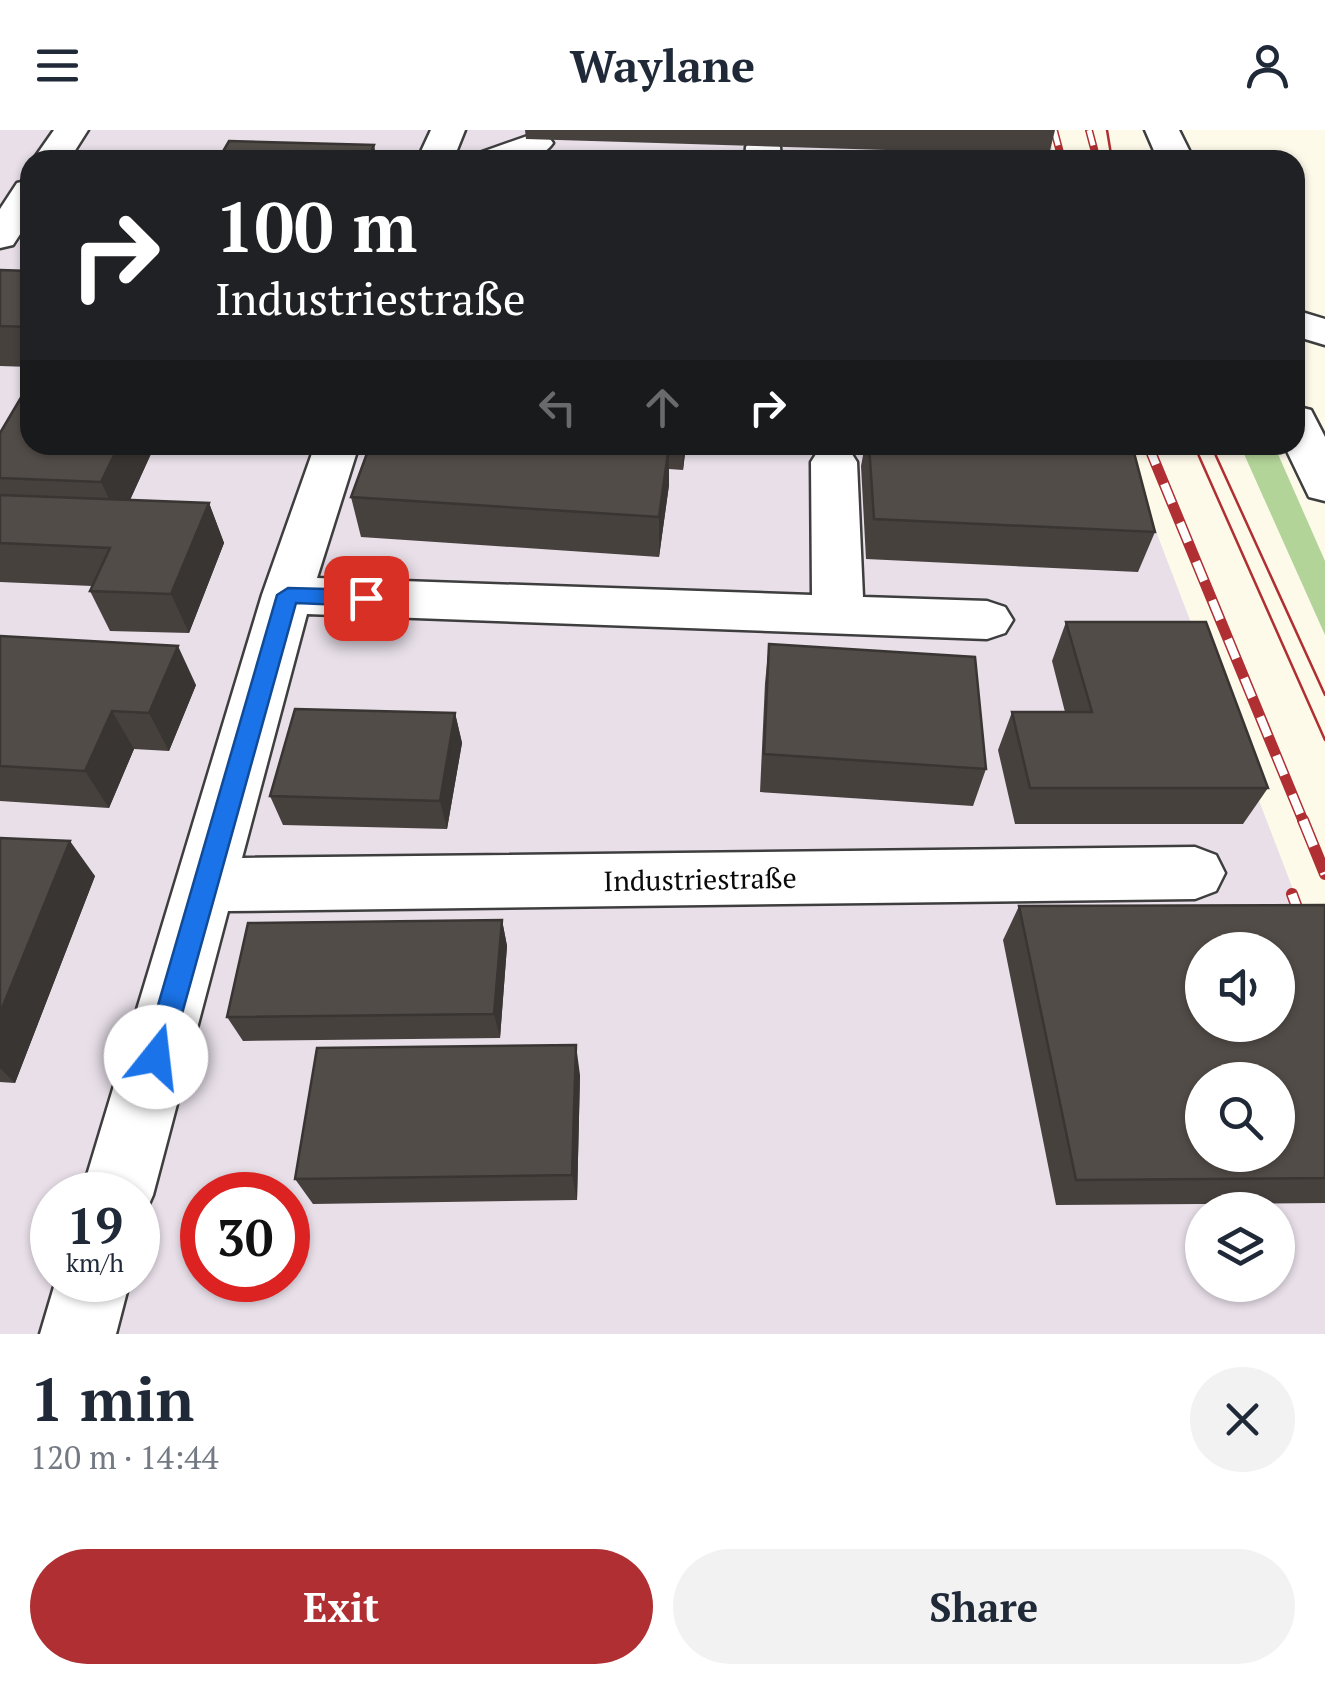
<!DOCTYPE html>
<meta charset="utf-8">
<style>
body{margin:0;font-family:"PT Serif",serif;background:#f2f2f3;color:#1f2937;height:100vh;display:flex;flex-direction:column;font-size:38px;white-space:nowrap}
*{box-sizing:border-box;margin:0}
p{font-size:32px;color:#747a83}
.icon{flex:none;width:55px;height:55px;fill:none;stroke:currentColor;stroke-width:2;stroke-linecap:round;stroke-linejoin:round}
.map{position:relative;height:1204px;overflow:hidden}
.drawer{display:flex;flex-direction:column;background:#fff;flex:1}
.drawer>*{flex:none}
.hud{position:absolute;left:20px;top:20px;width:1285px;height:305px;border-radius:30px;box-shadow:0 2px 8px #0004;background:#202124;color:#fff;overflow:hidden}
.buttons{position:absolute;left:1185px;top:802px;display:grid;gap:20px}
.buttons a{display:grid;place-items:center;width:110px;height:110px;border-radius:50%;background:#fff;box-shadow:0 2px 8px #0004;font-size:50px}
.speed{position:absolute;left:30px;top:1042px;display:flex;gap:20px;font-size:50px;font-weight:700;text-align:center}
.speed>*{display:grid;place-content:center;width:130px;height:130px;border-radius:50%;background:#fff;box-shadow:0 2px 8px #0004;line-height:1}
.speed small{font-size:25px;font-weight:400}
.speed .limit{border:15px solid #d22;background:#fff;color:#111}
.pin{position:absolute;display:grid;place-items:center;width:85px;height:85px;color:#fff;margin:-42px;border-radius:20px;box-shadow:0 5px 15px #0006}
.me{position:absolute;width:110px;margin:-55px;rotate:16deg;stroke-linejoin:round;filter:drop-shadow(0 0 8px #0008)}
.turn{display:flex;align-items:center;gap:35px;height:210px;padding:0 30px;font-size:45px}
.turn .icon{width:130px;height:130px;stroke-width:2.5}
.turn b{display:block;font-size:70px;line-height:85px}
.lanes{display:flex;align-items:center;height:95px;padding:0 30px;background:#0003;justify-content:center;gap:50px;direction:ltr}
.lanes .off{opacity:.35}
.round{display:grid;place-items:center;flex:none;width:105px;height:105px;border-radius:52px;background:#f2f2f3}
.overview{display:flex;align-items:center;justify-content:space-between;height:170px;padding:0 30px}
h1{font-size:60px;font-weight:700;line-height:75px}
.cta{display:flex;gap:20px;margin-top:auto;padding:20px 30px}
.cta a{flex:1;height:115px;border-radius:60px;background:#af2f32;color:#fff;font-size:40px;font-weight:700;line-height:115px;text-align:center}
.cta a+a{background:#f2f2f3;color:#1f2937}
header{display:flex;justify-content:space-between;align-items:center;height:130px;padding:0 30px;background:#fff;font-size:45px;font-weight:700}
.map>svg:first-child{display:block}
.industrial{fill:#e8dfe9;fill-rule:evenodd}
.forest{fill:#b2d498}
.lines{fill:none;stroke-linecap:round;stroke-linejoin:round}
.minor-casing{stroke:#3e3e3e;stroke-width:5}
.minor{fill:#fff;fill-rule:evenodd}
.tram{stroke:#af2f32;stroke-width:2.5}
.rail-far2-casing{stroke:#af2f32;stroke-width:8}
.rail-far1-casing{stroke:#af2f32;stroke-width:11}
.rail-casing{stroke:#af2f32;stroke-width:12}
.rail-far2{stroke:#fff;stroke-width:5;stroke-dasharray:16;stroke-linecap:butt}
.rail-far1{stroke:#fff;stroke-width:8;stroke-dasharray:21;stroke-linecap:butt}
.rail{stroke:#fff;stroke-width:9;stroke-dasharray:28;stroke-linecap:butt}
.wall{fill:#47413e}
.shaded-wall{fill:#393532}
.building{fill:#524c48;stroke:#393532;stroke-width:2.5;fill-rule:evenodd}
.route{fill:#1a73e8;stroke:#114b97;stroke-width:2.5}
.labels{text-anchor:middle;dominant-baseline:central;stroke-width:10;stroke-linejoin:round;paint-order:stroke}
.street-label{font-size:28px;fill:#0b0b0b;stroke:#fff}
</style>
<header><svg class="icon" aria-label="menu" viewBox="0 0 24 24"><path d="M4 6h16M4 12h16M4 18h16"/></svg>Waylane<svg class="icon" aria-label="person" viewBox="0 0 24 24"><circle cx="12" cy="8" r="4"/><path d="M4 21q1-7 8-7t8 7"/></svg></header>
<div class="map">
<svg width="1325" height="1204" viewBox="0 0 1325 1204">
<rect width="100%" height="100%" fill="#fdfaea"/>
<!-- industrial -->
<path class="industrial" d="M0 0H1048L1055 30H30V315H1123L1325 843V1204H0ZM1202 820H1278V895H1202ZM1202 950H1278V1025H1202ZM52 1065H138V1150H52ZM202 1065H288V1150H202ZM1202 1080H1278V1155H1202Z"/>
<!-- forest -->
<path class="forest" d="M1240 315H1274L1325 431V505Z"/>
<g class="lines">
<!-- minor casing -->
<g class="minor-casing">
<path id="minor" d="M54 0H88L69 30H33Z
M431 0H465L453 30H417Z
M1145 0H1179L1194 30H1158Z
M536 3 548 6 553 13C537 36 498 30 473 30L479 23Z
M763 7 775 10 780 17 781 30H745L746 17 751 10Z
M30 50V89L13 115 0 118V79L17 53Z
M1295 180 1325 189V215L1295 206Z
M1295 276 1311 280 1325 307V371L1309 367 1284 315H1295Z
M315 315H359L317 448 812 465 811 332 818 321 834 317 850 321 857 332 863 467 987 471 1005 477 1013 490 1005 503 987 509 307 484 242 728 1195 717 1216 725 1225 743 1216 761 1195 769 228 781 153 1065 142 1090 138 1092V1065H81L262 465Z
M56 1150H130L116 1204H40Z"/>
</g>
<!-- minor -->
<use href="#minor" class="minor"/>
<!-- tram -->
<path class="tram" d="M1107 0 1112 30
M1194 315 1325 610
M1211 315 1325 565"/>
<!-- rail-far2 casing -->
<g class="rail-far2-casing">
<path id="rail-far2" d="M1054 0 1062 30
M1089 0 1097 30"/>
</g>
<!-- rail-far1 casing -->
<g class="rail-far1-casing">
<path id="rail-far1" d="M1148 315 1304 693"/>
</g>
<!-- rail casing -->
<g class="rail-casing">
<path id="rail" d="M1303 690 1325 744
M1292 764 1325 854"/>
</g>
<!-- rail-far2 -->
<use href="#rail-far2" class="rail-far2"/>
<!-- rail-far1 -->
<use href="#rail-far1" class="rail-far1"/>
<!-- rail -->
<use href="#rail" class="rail"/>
</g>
<!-- wall -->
<path class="wall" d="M525 0H1055L1049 25 526 9Z
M0 140 30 141V237L0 236Z
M0 303 155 315 130 370 209 373 224 413 189 503 110 501 90 461 92 456 0 452Z
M370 315H686L683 340 669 339V355L659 427 361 407 351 367Z
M865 315H869L1155 402 1138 442 866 429 861 336Z
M1066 492 1268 658 1243 694H1015L998 620 1012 582H1065L1052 531Z
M0 506 196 555 169 621 134 619 109 678 0 671Z
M769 514 986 639 973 676 760 662 765 553Z
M455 583 462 613 447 699 283 695 270 666Z
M0 708 95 746 15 953 0 952Z
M1325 775V1073L1056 1075 1003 810 1019 776Z
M502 790 507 816 500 908 243 911 227 887Z
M580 945 577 1070 313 1074 295 1049Z"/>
<!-- shaded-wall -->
<path class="shaded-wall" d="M374 15 377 30H368Z
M119 315H155L120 392 101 352Z
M669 315V355L659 427V387Z
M683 315H686L683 340Z
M209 373 224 413 189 503 171 464Z
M178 516 196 555 169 621 149 583Z
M112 581 134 619 109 678 85 641Z
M455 583 462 613 447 699 440 671Z
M70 711 95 746 15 953 0 938V883Z
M502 790 507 816 500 908 494 884Z
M576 915 580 945 577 1070 572 1045Z"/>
<!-- building -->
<path class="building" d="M229 11 374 15 368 30H218Z
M0 140 30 141V197L0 196Z
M29 254 30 315H119L101 352 0 348V303Z
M370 315H669L659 387 351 367Z
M869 315H1132L1155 402 874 389Z
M0 365 209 373 171 464 90 461 110 418 0 413Z
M1066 492H1206L1268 658H1030L1012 582H1092Z
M0 506 178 516 149 583 112 581 85 641 0 636Z
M769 514 975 527 986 639 764 624Z
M295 579 455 583 440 671 270 666Z
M0 708 70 711 0 883Z
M1325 775V1048L1076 1050 1019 776ZM1202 820H1278V895H1202ZM1202 950H1278V1025H1202Z
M502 790 494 884 227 887 248 793Z
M576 915 572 1045 295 1049 317 918Z"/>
<!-- route -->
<path class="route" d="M288 458 366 460 376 468 366 476 296 473 170 927 166 936 156 940 147 936 143 927 277 465Z"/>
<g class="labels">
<!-- street labels -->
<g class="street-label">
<text transform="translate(700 749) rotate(-1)">Industriestraße</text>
</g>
</g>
</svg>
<div class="buttons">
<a><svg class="icon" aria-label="sound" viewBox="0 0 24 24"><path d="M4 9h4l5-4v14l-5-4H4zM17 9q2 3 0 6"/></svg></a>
<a><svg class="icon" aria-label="search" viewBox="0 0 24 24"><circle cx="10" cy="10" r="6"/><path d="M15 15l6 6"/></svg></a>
<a><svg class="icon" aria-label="layers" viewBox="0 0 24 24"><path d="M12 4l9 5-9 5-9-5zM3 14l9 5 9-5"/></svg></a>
</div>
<div class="speed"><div>19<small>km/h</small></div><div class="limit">30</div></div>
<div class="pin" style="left:366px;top:468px;background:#d93025"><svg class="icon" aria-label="arrive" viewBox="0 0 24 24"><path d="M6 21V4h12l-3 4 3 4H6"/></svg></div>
<svg class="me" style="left:156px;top:927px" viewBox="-20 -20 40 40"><circle r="19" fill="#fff"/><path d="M0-13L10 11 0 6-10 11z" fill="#1a73e8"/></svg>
<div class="hud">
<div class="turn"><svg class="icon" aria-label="right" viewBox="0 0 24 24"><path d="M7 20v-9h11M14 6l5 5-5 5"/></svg><div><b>100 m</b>Industriestraße</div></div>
<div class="lanes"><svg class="icon off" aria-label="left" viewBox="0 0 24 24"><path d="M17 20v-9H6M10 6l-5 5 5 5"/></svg><svg class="icon off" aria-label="ahead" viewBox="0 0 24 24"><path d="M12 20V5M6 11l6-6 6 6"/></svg><svg class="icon" aria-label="right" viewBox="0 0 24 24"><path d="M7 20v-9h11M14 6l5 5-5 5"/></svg></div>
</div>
</div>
<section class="drawer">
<div class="overview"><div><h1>1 min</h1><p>120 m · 14:44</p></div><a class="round"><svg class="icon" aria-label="close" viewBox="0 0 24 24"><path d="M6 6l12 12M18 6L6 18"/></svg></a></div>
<div class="cta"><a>Exit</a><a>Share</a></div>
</section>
